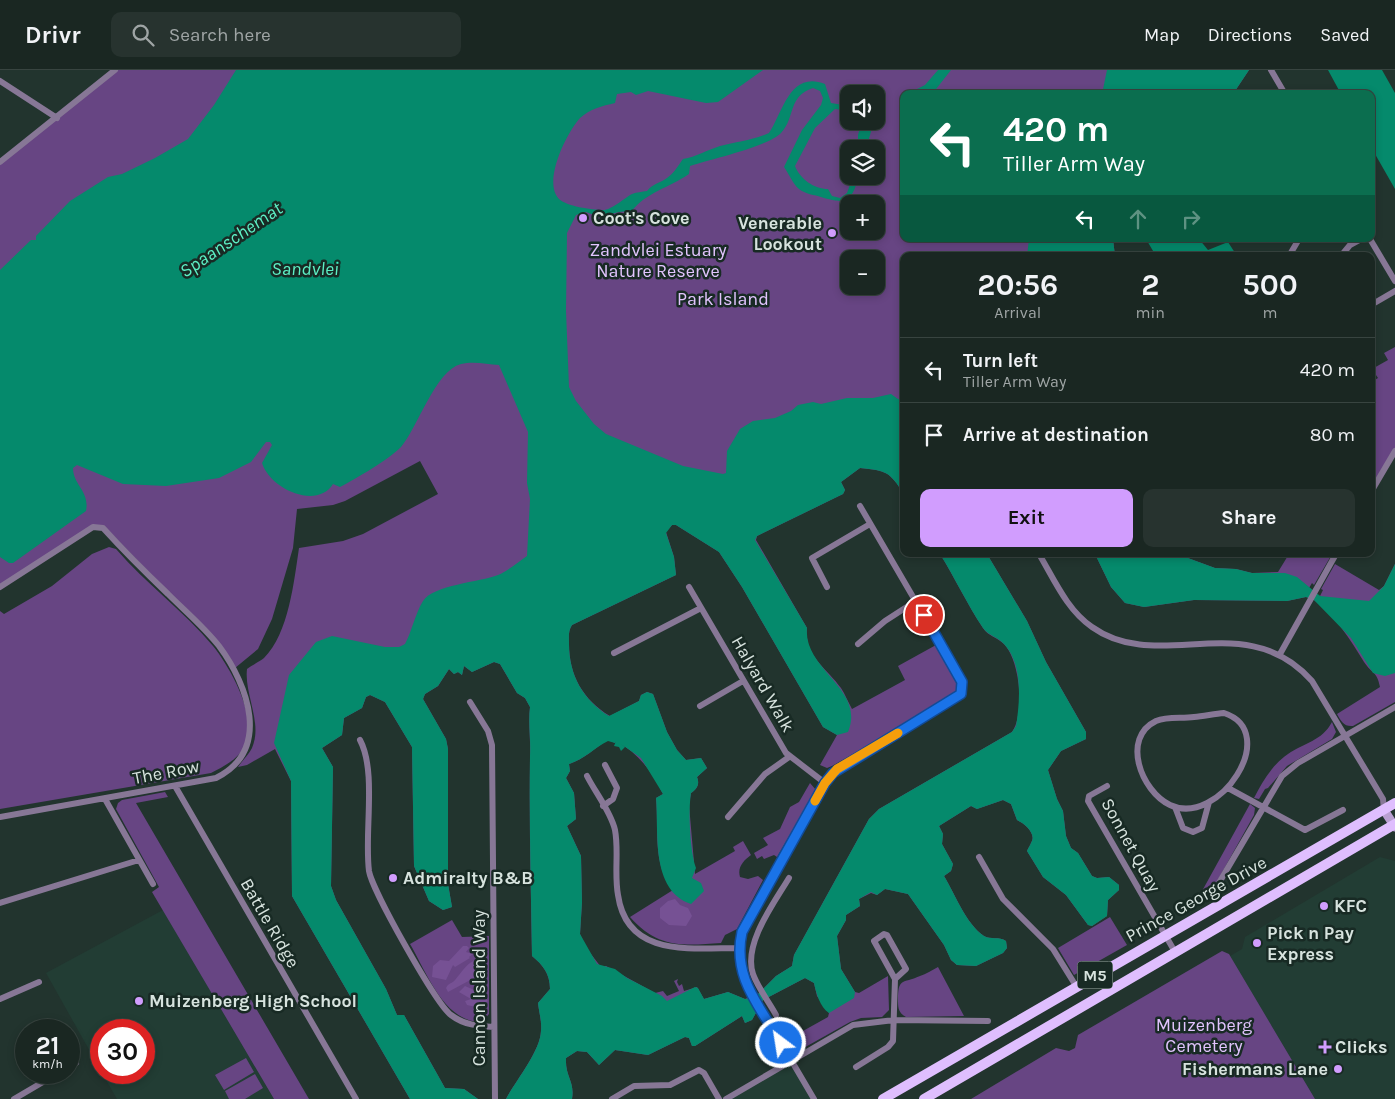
<!DOCTYPE html>
<meta charset="utf-8">
<style>
body{margin:0;font-family:Karla,sans-serif;background:#27332f;color:#f1f3f6;height:100vh;display:flex;flex-direction:column;font-size:19px;white-space:nowrap}
*{box-sizing:border-box;margin:0}
p{font-size:16px;color:#9fa5a5}
.icon{flex:none;width:28px;height:28px;fill:none;stroke:currentColor;stroke-width:2;stroke-linecap:round;stroke-linejoin:round}
.map{position:relative;flex:1;overflow:hidden}
.panel{position:absolute;left:900px;top:182px;width:475px;height:305px;display:flex;flex-direction:column;background:#1a2722;border-radius:10px;box-shadow:0 2px 8px #0003,0 0 0 1px #384440}
.panel>*{flex:none}
.top-card{position:absolute;left:900px;top:20px;width:475px;height:152px;border-radius:10px;box-shadow:0 2px 8px #0003,0 0 0 1px #384440;background:#0b6e4f;color:#fff;overflow:hidden}
.controls{position:absolute;left:840px;top:15px;display:grid;gap:10px}
.controls a{display:grid;place-items:center;width:45px;height:45px;border-radius:10px;background:#1a2722;box-shadow:0 2px 8px #0003,0 0 0 1px #384440;font-size:25px}
.speed{position:absolute;left:15px;top:949px;display:flex;gap:10px;font-size:25px;font-weight:700;text-align:center}
.speed>*{display:grid;place-content:center;width:65px;height:65px;border-radius:50%;background:#1a2722;box-shadow:0 2px 8px #0003,0 0 0 1px #384440;line-height:1}
.speed small{font-size:12px;font-weight:400}
.speed .limit{border:8px solid #d22;background:#fff;color:#111}
.pin{position:absolute;display:grid;place-items:center;width:42px;height:42px;color:#fff;margin:-21px;border:2px solid #fff;border-radius:50%;box-shadow:0 1px 5px #0007}
.me{position:absolute;width:55px;margin:-28px;rotate:329deg;stroke-linejoin:round;filter:drop-shadow(0 0 4px #0008)}
.turn{display:flex;align-items:center;gap:18px;height:105px;padding:0 20px;font-size:22px}
.turn .icon{width:65px;height:65px;stroke-width:2.5}
.turn b{display:block;font-size:35px;line-height:42px}
.lanes{display:flex;align-items:center;height:48px;padding:0 20px;background:#0003;justify-content:center;gap:25px;direction:ltr}
.lanes .off{opacity:.35}
.eta{display:flex;justify-content:space-evenly;align-items:center;height:85px;text-align:center}
.eta b{font-size:30px;font-weight:700;line-height:35px}
.cta{display:flex;gap:10px;margin-top:auto;padding:10px 20px}
.cta a{flex:1;height:58px;border-radius:10px;background:#d19dfe;color:#111;font-size:20px;font-weight:700;line-height:58px;text-align:center}
.cta a+a{background:#27332f;color:#f1f3f6}
ul{padding:0;list-style:none}
li{display:flex;align-items:center;gap:15px;height:65px;padding:0 20px;border-top:1px solid #384440}
li div{flex:1}
li b{display:block;font-size:19px}
li em{font-style:normal}
header{display:flex;align-items:center;gap:30px;box-sizing:border-box;height:70px;padding:0 25px;background:#1a2722;border-bottom:1px solid #384440}
header strong{font-size:24px}
nav{display:flex;gap:28px;margin-inline-start:auto;font-size:18px}
.search{width:350px;height:45px;background:#27332f;display:flex;align-items:center;gap:12px;box-sizing:border-box;padding:0 18px;border-radius:10px;color:#9fa5a5;font-size:19px}
.map>svg:first-child{display:block}
.built{fill:#223d34}
.green{fill:#674583;fill-rule:evenodd}
.forest{fill:#765194}
.water{fill:#058a6c}
.lines{fill:none;stroke-linecap:round;stroke-linejoin:round}
.street{stroke:#877796;stroke-width:6}
.secondary{stroke:#b99fd1;stroke-width:9}
.primary{stroke:#dfbefe;stroke-width:10}
.route-casing{stroke:#114b97;stroke-width:12}
.route{stroke:#1a73e8;stroke-width:9}
.slow{stroke:#f59e0b;stroke-width:9}
.poi-dot{fill:#d19dfe;stroke:#182a24;stroke-width:2}
.labels{text-anchor:middle;dominant-baseline:central;stroke-width:5;stroke-linejoin:round;paint-order:stroke}
.shield{fill:#182a24;stroke:#9eaca6;stroke-width:1}
.shield-label{font-size:16px;font-weight:bold;fill:#d7e3de}
.poi-label{font-size:18px;font-weight:bold;fill:#d7e3de;stroke:#182a24;text-anchor:start}
.park-label{font-size:18px;fill:#e2c4fe;stroke:#182a24}
.street-label{font-size:18px;fill:#d7e3de;stroke:#182a24}
.water-label{font-size:19px;font-style:italic;fill:#5df0c5;stroke:#182a24}
</style>
<header>
<strong>Drivr</strong>
<div class="search"><svg class="icon" aria-label="search" viewBox="0 0 24 24"><circle cx="10" cy="10" r="6"/><path d="M15 15l6 6"/></svg>Search here</div>
<nav><a>Map</a><a>Directions</a><a>Saved</a></nav>
</header>
<div class="map">
<svg width="1395" height="1029" viewBox="0 0 1395 1029">
<rect width="100%" height="100%" fill="#22342e"/>
<!-- built -->
<path class="built" d="M1380 787 1395 791V1029H1315L1230 886 1242 879 1245 867Z
M163 840 274 1029H117L102 1003 144 1002V960H101V1001L46 903Z
M791 991 814 1029H726Z"/>
<!-- green -->
<path class="green" d="M115 0H1249L1233 24H904V169H1113L1115 186H904V424C889 401 887 401 860 398L841 412 845 420 843 424 757 466 756 470 807 558C804 586 827 598 841 618 845 624 848 632 852 639L905 610 898 596 936 575 959 613V620L955 626 832 696 827 698 820 695 837 665 823 657 742 517 719 482 676 455H672L666 462 674 487 676 505 572 555C568 561 569 567 569 574 569 605 583 630 610 646L639 631 641 625 647 622 653 624 667 662 677 680 686 690 701 688 707 698 697 707C700 714 697 719 691 723L689 735 695 804 735 781 733 777 743 771 751 785C744 790 737 797 740 807L748 809 758 806 763 810 737 859 725 865 721 873C682 876 657 878 630 847L673 820C652 794 659 760 656 728L663 724C652 701 638 683 616 671L615 673 608 670C594 678 585 689 569 694L570 701 566 708 574 723 576 749 567 756 581 786 582 832 580 864 587 879 601 897 606 896 655 923 663 921 667 926 679 921 674 911 678 909 677 912 679 916 682 914 684 921 697 917 704 929 728 922 745 929 758 924 776 906 792 896 794 885 869 749 879 739 1012 662C1025 644 1020 590 1004 574 997 567 988 566 983 558 967 534 955 508 940 484H987L1027 551 1046 592 1086 662V669L1061 681 1048 700 1057 729 1063 741 1066 766 1071 778 1078 783 1092 806 1097 808 1109 807 1119 815V820L1108 830 1107 846 1092 856 1088 855 1066 825 1043 807 1027 781C1028 778 1030 776 1031 773 1037 764 1025 754 1017 750L1011 734 1003 730 977 739 971 736 939 756 943 764 942 774 953 794 951 801 944 806C955 824 966 854 984 866 991 870 999 866 1006 871L1007 878 1003 883 976 896 957 895 951 890 944 875 908 824 885 819 877 825 871 823 859 829 860 836 846 845V850L837 866 841 899 855 922 859 923 888 906 889 940 882 947 861 948 850 952 800 980 794 981 785 971 828 947 829 943 817 926 814 913 805 908 763 930 752 950 745 953 742 946 695 976H692L689 968 685 967 648 985 615 980 599 995 587 982 577 981 566 988C565 1007 575 1011 572 1029H506C516 1010 540 982 541 961 542 952 539 942 538 933L550 919C550 904 543 895 532 886 531 821 529 756 530 690 531 672 528 654 530 637L525 628 517 623 500 594 494 592 472 602 464 596 462 605 458 602 454 604 449 599 438 616 425 624 423 629 446 669 448 679V814L452 837 443 840 429 831 414 796 412 677 385 632 370 625 366 627 362 638 344 648 342 665 322 678 333 697 331 816 336 830 386 919 397 945H404L445 1018 464 1019 478 1029H410L292 826 291 711 275 679 247 695 238 697C242 691 249 684 252 678 263 653 244 624 247 599 252 595 259 592 264 588 289 563 294 511 299 478L343 471 363 464 438 424 420 391 345 431 333 435 297 439 293 478 272 549 258 579 235 598 218 573 103 455H93L0 516V92ZM849 24H876V51H849ZM849 79H876V106H849ZM849 134H876V161H849ZM849 189H876V216H849Z
M1395 277V381L1371 422V312L1378 308 1372 299 1388 290 1384 283Z
M109 477 116 479C146 514 184 541 213 576 230 597 256 644 247 671 242 687 225 696 211 703L0 739V541L4 544 52 516 92 484Z
M1095 484H1177L1215 498 1236 499 1252 503 1278 502 1289 484H1332L1314 515 1312 513 1309 518 1320 526 1323 520 1321 519 1335 494 1379 520 1384 516 1395 494V632L1353 656C1344 657 1341 651 1337 644L1380 617C1377 601 1372 604 1364 592 1350 569 1336 547 1314 530L1306 527 1287 531 1194 530 1144 537 1125 533 1111 517Z
M1332 652 1336 662 1332 669 1287 696 1268 718 1265 719 1259 729 1254 728C1262 712 1272 695 1288 684 1304 673 1322 671 1332 652Z
M810 713 816 720 777 787 774 785 764 789 762 786 757 789 754 783 768 775 763 768 780 759 790 737 799 732Z
M165 722 168 727 136 733 309 1029H274L152 822 159 817 116 739 118 733 122 730Z
M1250 734 1255 738 1254 745 1210 824 1196 832Z
M1110 847 1127 875 1074 905 1058 878Z
M452 850 462 867 489 866V944L482 952C444 953 426 901 410 874Z
M1222 881 1229 884 1315 1029H971L1056 978 1069 981 1075 978 1078 965Z
M938 897 964 946 906 947C899 943 898 939 898 931 898 907 902 914 920 906 926 904 932 900 938 897Z
M246 988 254 1002 224 1020 215 1005Z
M255 1004 263 1018 245 1029H229L225 1021Z"/>
<!-- forest -->
<path class="forest" d="M675 829 680 835 688 838 692 846 686 856 669 855 660 848V838L668 831Z
M463 876H467L469 878 466 882 473 884 469 887 470 888 455 897 453 895 446 910 432 907 433 896 440 890 449 891Z
M475 890 480 893 474 908 448 922 446 918C449 912 452 914 455 910 462 902 465 895 475 890Z
M465 916 481 923 488 931 480 938 467 935 465 931 471 929 459 922Z"/>
<!-- water -->
<path class="water" d="M236 0H763L718 32 706 33 648 21 636 25 631 22 617 24 615 33C602 36 590 39 580 48 567 62 542 112 559 129 566 136 592 140 602 140 611 141 624 128 632 124 637 122 642 122 647 121 652 114 660 113 667 108 674 103 678 96 683 89 696 87 707 80 720 76 736 72 753 70 769 63 783 42 790 0 825 14L831 33 849 36V41L835 39 815 58 795 96C800 109 814 119 828 119L832 126 840 128 847 123 853 106H859C851 132 848 135 821 127 815 125 805 124 799 119 793 114 789 104 784 97L802 60 821 35 823 28 820 21 813 18C787 27 796 47 781 63 767 77 711 89 690 96L689 104C669 118 646 122 631 142 608 139 612 153 586 142L576 145 567 163 566 241 569 317 576 331 594 354 606 364 683 396 723 404 726 403 727 381 740 359 753 351 775 348 791 341 798 335 813 332 821 334 847 328H873L891 324 898 329 904 328V424C889 401 887 401 860 398L841 412 845 420 843 424 757 466 755 470 807 558C803 600 866 619 848 662L837 665 823 657 742 517 719 482 676 455H672L666 463 674 487 676 505 572 555C568 561 569 567 569 574 569 605 583 630 609 646L639 631 641 625 647 622 653 624 667 662 677 680 686 690 701 688 707 698 697 707C700 714 697 719 691 723 688 741 690 782 696 798L692 808 701 813 704 821 691 834C650 820 659 762 656 728L663 724 641 688 621 674 625 677 621 681 619 677 614 676 616 671 615 673 608 671C594 678 585 689 569 694L570 701 566 708 574 723 576 749 567 756 581 786 582 832 580 864 597 894 615 899 627 908 662 926 667 931 695 917 698 918 704 929 728 922 745 929 751 928 758 924 776 906 792 896 794 885 869 749 879 739 1012 662 1016 656C1020 632 1023 594 1004 574 998 567 989 566 983 558 967 534 955 508 940 484H987L1027 551 1046 592 1086 662V669L1061 681 1048 700 1057 729 1063 741 1066 766 1071 778 1078 783 1092 806 1097 808 1109 807 1119 815V820L1108 830 1107 846 1092 856 1088 855 1066 825 1043 807 1027 781C1028 778 1030 776 1031 773 1037 764 1025 754 1017 750L1011 734 1003 730 977 739 971 736 939 756 943 764 942 774 953 794 951 801 944 806C955 824 966 854 984 866 991 870 999 866 1006 871L1007 878 1003 883 976 896 957 895 951 890 944 875 908 824 885 819 877 825 871 822 859 829 860 836 846 845V850L837 866 841 899 855 922 854 928 829 943C820 937 816 923 814 913L805 908 763 930 752 950 745 953 742 946 695 976H692L689 968 685 967 648 985 615 980 599 995 587 982 577 981 566 988C565 1007 575 1011 572 1029H506C516 1010 540 982 541 961 542 952 539 942 538 933L550 919C550 904 543 895 532 886 531 820 529 753 530 686 531 669 528 653 530 637L525 628 517 623 500 594 494 592 472 602 464 596 462 605 458 602 454 604 449 599 438 616 425 624 423 629 446 669 448 679V814L452 837 443 840 429 831 414 796 412 677 385 632 370 625 366 627 362 638 344 648 342 665 322 678 333 697 331 816 336 830 386 919 397 945H404L445 1018 464 1019 478 1029H410L292 826 291 711 274 673 289 605 316 572 332 566 385 577H399L405 574C412 561 415 544 423 531 433 515 480 512 498 505 508 501 518 492 527 486L530 429 527 413 528 362 499 295C487 294 473 291 461 294 435 301 418 357 401 377 388 390 357 408 340 417L333 414C317 440 270 419 262 393L272 375 270 372H266L251 392 219 408 166 416 123 414 77 395 73 398C73 415 90 421 86 441L13 493H9L0 487V200L31 170H36V166L70 131 108 107 122 104 155 88 188 69 214 35Z
M938 0H951L933 23 907 24 925 15Z
M1107 0H1249L1233 24H1102Z
M1328 0H1382L1395 23V119L1371 77V24H1341Z
M862 51H874L866 79H858V65Z
M1029 169H1113L1115 186H1027Z
M1146 169H1199L1208 180 1228 172 1237 186H1156Z
M1095 484H1177L1215 498 1236 499 1252 503H1285L1297 507 1320 526 1369 531 1384 516 1395 494V603L1385 606 1373 603 1351 568 1314 530 1306 527 1287 531 1194 530 1144 537 1125 533 1111 517Z"/>
<g class="lines">
<!-- street -->
<path class="street" d="M1271 0 1285 24
M0 11 57 48
M0 92 115 0
M1370 169 1395 211
M1289 186 1299 169
M1341 186 1350 175 1361 169
M1371 235 1395 221
M1371 422 1395 381
M1039 484C1054 509 1067 540 1092 557 1159 605 1246 536 1312 611L1383 729 1384 740
M0 517 93 457 103 458C124 481 146 503 168 524 185 541 204 557 219 576 248 615 272 680 216 708L0 747
M689 517 786 683 825 713
M827 517 812 488 870 454
M858 574 885 551 916 531
M614 583 701 538
M1280 584 1336 484
M470 632 488 661 492 675 495 1029
M700 636 743 611
M1224 643C1282 662 1219 758 1170 735 1141 721 1121 668 1156 651 1168 646 1182 649 1194 647 1204 646 1214 644 1224 643Z
M360 670C377 702 364 763 369 801 372 820 436 934 451 945 464 955 478 956 494 957
M587 706C595 722 611 742 615 760 619 781 614 803 618 825 627 888 691 878 739 878
M175 716 356 1029
M1107 716 1089 726 1088 731 1175 882
M1228 718 1305 760 1343 740
M105 729 153 814
M603 736 613 729 617 718 605 695
M1175 737 1183 758 1193 762 1202 758 1209 732
M728 747 765 704 789 687
M979 787 1003 829 1053 879 1076 916
M1216 818 1282 706 1298 693 1395 637
M0 833 139 790
M0 929 39 912
M776 945C769 932 758 918 753 904 743 874 774 833 789 808
M856 997 888 977 893 971 895 909 874 871 884 864 887 865 906 899 895 909
M69 998 76 993
M14 1029 60 1002
M612 1029 634 1016 670 1015 699 1000 704 1003 719 1029
M726 1029 853 955 894 950 988 951
M814 1029 744 910C738 893 738 880 742 862L825 713 833 703 958 628 963 620 958 604 860 436"/>
<!-- secondary -->
<path class="secondary" d="M1384 740 1395 757"/>
<!-- primary -->
<path class="primary" d="M883 1029 1395 733
M924 1029 1395 754"/>
</g>
<g class="lines">
<!-- route casing -->
<g class="route-casing">
<path id="route" d="M781 973C760 936 732 908 742 862L825 713 833 703 961 624 962 612 924 545"/>
</g>
<!-- route -->
<use href="#route" class="route"/>
<!-- slow -->
<path class="slow" d="M815 731 825 713 837 699 898 663"/>
</g>
<!-- markers -->
<g class="poi-dot">
<circle cx="583" cy="148" r="5"/>
<circle cx="832" cy="163" r="5"/>
<circle cx="393" cy="808" r="5"/>
<circle cx="1324" cy="836" r="5"/>
<circle cx="1257" cy="873" r="5"/>
<circle cx="139" cy="931" r="5"/>
<path d="M1322.5 969.5h5v5h5v5h-5v5h-5v-5h-5v-5h5z"/>
<circle cx="1338" cy="999" r="5"/>
</g>
<g class="labels">
<!-- shield labels -->
<rect class="shield" x="1077.5" y="891.5" width="35" height="27" rx="4"/>
<g class="shield-label">
<text x="1095" y="905">M5</text>
</g>
<!-- poi labels -->
<g class="poi-label">
<text x="593" y="148">Coot's Cove</text>
<text x="822" y="153" text-anchor="end">Venerable<tspan x="822" dy="21">Lookout</tspan></text>
<text x="403" y="808">Admiralty B&amp;B</text>
<text x="1334" y="836">KFC</text>
<text x="1267" y="863">Pick n Pay<tspan x="1267" dy="21">Express</tspan></text>
<text x="149" y="931">Muizenberg High School</text>
<text x="1335" y="977">Clicks</text>
<text x="1328" y="999" text-anchor="end">Fishermans Lane</text>
</g>
<!-- park labels -->
<g class="park-label">
<text x="658" y="180">Zandvlei Estuary<tspan x="658" dy="21">Nature Reserve</tspan></text>
<text x="723" y="229">Park Island</text>
<text x="1204" y="955">Muizenberg<tspan x="1204" dy="21">Cemetery</tspan></text>
</g>
<!-- street labels -->
<g class="street-label">
<text transform="translate(763 614) rotate(60)">Halyard Walk</text>
<text transform="translate(166 702) rotate(-11)">The Row</text>
<text transform="translate(1131 775) rotate(61)">Sonnet Quay</text>
<text transform="translate(1196 829) rotate(-29)">Prince George Drive</text>
<text transform="translate(270 853) rotate(60)">Battle Ridge</text>
<text transform="translate(479 918) rotate(-90)">Cannon Island Way</text>
</g>
<!-- water labels -->
<g class="water-label">
<text transform="translate(231 170) rotate(-34)">Spaanschemat</text>
<text x="305" y="199">Sandvlei</text>
</g>
</g>
</svg>
<div class="controls">
<a><svg class="icon" aria-label="sound" viewBox="0 0 24 24"><path d="M4 9h4l5-4v14l-5-4H4zM17 9q2 3 0 6"/></svg></a>
<a><svg class="icon" aria-label="layers" viewBox="0 0 24 24"><path d="M12 4l9 5-9 5-9-5zM3 14l9 5 9-5"/></svg></a>
<a>+</a>
<a>−</a>
</div>
<div class="speed"><div>21<small>km/h</small></div><div class="limit">30</div></div>
<div class="pin" style="left:924px;top:545px;background:#d93025"><svg class="icon" aria-label="arrive" viewBox="0 0 24 24"><path d="M6 21V4h12l-3 4 3 4H6"/></svg></div>
<svg class="me" style="left:781px;top:973px" viewBox="-20 -20 40 40"><circle r="17" fill="#1a73e8" stroke="#fff" stroke-width="3"/><path d="M0-11L8 9 0 5-8 9z" fill="#fff"/></svg>
<div class="top-card">
<div class="turn"><svg class="icon" aria-label="left" viewBox="0 0 24 24"><path d="M17 20v-9H6M10 6l-5 5 5 5"/></svg><div><b>420 m</b>Tiller Arm Way</div></div>
<div class="lanes"><svg class="icon" aria-label="left" viewBox="0 0 24 24"><path d="M17 20v-9H6M10 6l-5 5 5 5"/></svg><svg class="icon off" aria-label="ahead" viewBox="0 0 24 24"><path d="M12 20V5M6 11l6-6 6 6"/></svg><svg class="icon off" aria-label="right" viewBox="0 0 24 24"><path d="M7 20v-9h11M14 6l5 5-5 5"/></svg></div>
</div>
<section class="panel">
<div class="eta">
<div><b>20:56</b><p>Arrival</p></div>
<div><b>2</b><p>min</p></div>
<div><b>500</b><p>m</p></div>
</div>
<ul>
<li><svg class="icon" aria-label="left" viewBox="0 0 24 24"><path d="M17 20v-9H6M10 6l-5 5 5 5"/></svg><div><b>Turn left</b><p>Tiller Arm Way</p></div><em>420 m</em></li>
<li><svg class="icon" aria-label="arrive" viewBox="0 0 24 24"><path d="M6 21V4h12l-3 4 3 4H6"/></svg><div><b>Arrive at destination</b></div><em>80 m</em></li>
</ul>
<div class="cta"><a>Exit</a><a>Share</a></div>
</section>
</div>
